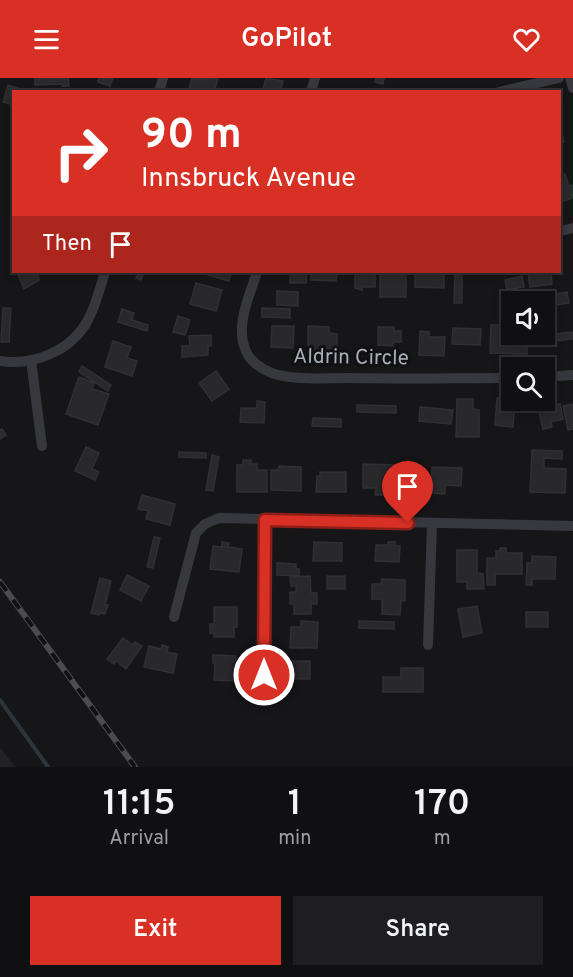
<!DOCTYPE html>
<style>
body{margin:0;font-family:Overpass,sans-serif;background:#1e1e20;color:#f1f3f6;height:100vh;display:flex;flex-direction:column;font-size:22px;white-space:nowrap}
*{box-sizing:border-box;margin:0}
p{font-size:20px;color:#9c9d9f}
.icon{flex:none;width:33px;height:33px;fill:none;stroke:currentColor;stroke-width:2;stroke-linecap:round;stroke-linejoin:round}
.map{position:relative;height:689px;overflow:hidden}
.drawer{display:flex;flex-direction:column;background:#101012;flex:1}
.drawer>*{flex:none}
.hud{position:absolute;left:12px;top:12px;width:549px;height:183px;border-radius:0px;box-shadow:0 3px 9px #0003,0 0 0 2px #303032;background:#d93025;color:#fff;overflow:hidden}
.tools{position:absolute;left:501px;top:213px;display:grid;gap:12px}
.tools a{display:grid;place-items:center;width:54px;height:54px;border-radius:0px;background:#101012;box-shadow:0 3px 9px #0003,0 0 0 2px #303032;font-size:30px}
.pin{position:absolute;display:grid;place-items:center;width:51px;height:51px;color:#fff;margin:-62px -26px;border-radius:50% 50% 50% 0;rotate:-45deg;box-shadow:0 0 6px #0007}
.pin .icon{rotate:45deg}
.me{position:absolute;width:66px;margin:-33px;rotate:0deg;stroke-linejoin:round;filter:drop-shadow(0 0 4px #0008)}
.turn{display:flex;align-items:center;gap:21px;height:126px;padding:0 30px;font-size:27px}
.turn .icon{width:78px;height:78px;stroke-width:2.5}
.turn b{display:block;font-size:42px;line-height:51px}
.then{display:flex;align-items:center;height:57px;padding:0 30px;background:#0003;gap:12px;font-size:22px}
.eta{display:flex;justify-content:space-evenly;align-items:center;height:102px;text-align:center}
.eta b{font-size:36px;font-weight:600;line-height:42px}
.cta{display:flex;gap:12px;margin-top:auto;padding:12px 30px}
.cta a{flex:1;height:69px;border-radius:0px;background:#d93025;color:#fff;font-size:24px;font-weight:600;line-height:69px;text-align:center}
.cta a+a{background:#1e1e20;color:#f1f3f6}
header{display:flex;justify-content:space-between;align-items:center;height:78px;padding:0 30px;background:#d93025;color:#fff;font-size:27px;font-weight:600}
.map>svg:first-child{display:block}
.built{fill:#222225}
.lines{fill:none;stroke-linecap:round;stroke-linejoin:round}
.stream{stroke:#2c353c;stroke-width:4}
.building{fill:#29292c;stroke:#303034;stroke-width:1.5}
.minor{stroke:#37383d;stroke-width:10}
.rail-casing{stroke:#4a4c52;stroke-width:6}
.rail{stroke:#111113;stroke-width:4;stroke-dasharray:11;stroke-linecap:butt}
.route-casing{stroke:#8d1f18;stroke-width:15}
.route{stroke:#d93025;stroke-width:10}
.labels{text-anchor:middle;dominant-baseline:central;stroke-width:6;stroke-linejoin:round;paint-order:stroke}
.street-label{font-size:21px;fill:#a8adb8;stroke:#111113}
</style>
<header><svg class="icon" aria-label="menu" viewBox="0 0 24 24"><path d="M4 6h16M4 12h16M4 18h16"/></svg>GoPilot<svg class="icon" aria-label="heart" viewBox="0 0 24 24"><path d="M12 20l-8-8c-3-5 5-10 8-4 3-6 11-1 8 4z"/></svg></header>
<div class="map">
<svg width="573" height="689" viewBox="0 0 573 689">
<rect width="100%" height="100%" fill="#161618"/>
<!-- built -->
<path class="built" d="M0 669 15 689H0Z"/>
<g class="lines">
<!-- stream -->
<path class="stream" d="M0 622 48 689"/>
</g>
<!-- building -->
<path class="building" d="M35 0H68L69 8H62V6L35 7Z
M99 0H113L110 8 98 4Z
M192 0 199 1 218 0 214 14H188Z
M266 0 283 3 280 14H262Z
M376 0H384L383 6 375 4Z
M8 7 31 14H14V27L3 24Z
M560 45 564 64 560 65Z
M565 96 569 108 573 107V120L560 124V97Z
M17 194H38L39 202 24 211Z
M139 194H144L141 202 136 200Z
M209 194H231L229 203 208 197Z
M290 194H307L306 205H290Z
M311 194H337L336 203 311 202Z
M355 194H375V209H362V212L355 210Z
M380 194H406V219H380Z
M415 194H444V210L415 209Z
M455 194H462V225H454Z
M528 194H551L552 206 530 209Z
M522 198 524 209 507 212 505 202Z
M196 205 222 212 216 233 190 226Z
M277 213 298 214V228L277 227Z
M567 214 569 225 544 229V224H532L531 220Z
M3 230H11L9 264H1Z
M262 230 290 231V240L262 239Z
M122 231 134 235 132 242 148 247 147 253 118 244Z
M178 238 190 242 185 257 173 254Z
M491 247H512V256H527V276L490 275Z
M272 248H294L293 270 271 269Z
M308 248 329 249V255L337 256V271H325L324 276H316V271H308Z
M378 249H394V253H401V264H393V268L378 267Z
M453 250 481 251 480 267 452 266Z
M420 253 429 254V259H445L444 278 419 277Z
M573 254V261L535 265 534 258Z
M211 257V268H208V277L182 279V268H190L189 258Z
M113 263 131 269 127 280 137 283 132 298 105 289Z
M82 288 111 307 108 313 79 294Z
M216 293 229 311 212 323 199 305Z
M79 299 94 305 92 311 109 316 98 347 66 336Z
M497 320 515 322 513 349 495 347Z
M457 321H473V331L479 332V359H456Z
M257 323 265 324 264 345 240 344 241 330H257Z
M560 326 563 341 551 344 552 349 543 351 538 330Z
M573 326V351L568 352 563 328Z
M357 327 396 328V335L357 334Z
M420 329 453 332 451 346 419 343Z
M313 340 341 341V349L312 348Z
M2 351 6 357 0 361V352Z
M86 369 99 375 92 391 99 394 95 402 75 393Z
M532 372 562 373V381L544 380V390L566 391 565 415 530 414Z
M179 374 206 375V380L179 379Z
M212 377 219 379 213 413 206 412Z
M243 382H251V386H257V392H267V414H237V387H243Z
M363 386 398 387V411H386V417H375L376 410H363Z
M279 388 301 389V413L271 412V392H278Z
M432 389 462 390 461 408 445 407V416L431 415Z
M320 394H346V414H316L317 398H320Z
M142 417 175 426 170 447 146 441 148 433 138 431Z
M154 459 160 460 153 490 147 489Z
M222 464 229 465 228 469 242 471 239 494 210 491 213 468 222 469Z
M314 464 342 465V483H313Z
M388 464H395V468H400L399 484 375 483 376 467H388Z
M500 470H506V475H522V496H495V507H487V480H496V473H500Z
M457 472H477V495L483 496 484 511H467V504H457Z
M532 478 556 479 555 501H532V507H526L527 485H532Z
M277 485 296 486V491H299V498L277 497Z
M127 497 149 508 141 523 120 512Z
M310 498 311 515H317V526H311V536H294V526H290V514H296V508H291L290 499Z
M327 498H345V511H327Z
M100 500 111 503 105 527H108L105 536 99 535V537L91 535Z
M382 501 405 502V523L401 522 400 537 382 536V521H372V506H381Z
M477 528 482 555 463 559 458 531Z
M214 529H237V549H234V559H214V555H210V546H214Z
M526 534H548V549H526Z
M301 543 318 544 317 570H290L291 549H301Z
M359 543 394 544V551L359 550Z
M123 560 133 567 135 564 142 568 126 591 116 583 114 586 107 581Z
M162 567 168 569 167 574 177 576 173 595 144 589 149 568 161 571Z
M213 577 236 578 235 603 214 602 215 585H213Z
M289 583H310V601H289Z
M401 590H423V614H383V599H401Z"/>
<g class="lines">
<!-- minor -->
<path class="minor" d="M570 0 573 10
M159 14 163 0
M311 14 315 0
M499 14 559 0
M560 153 573 150
M257 194C249 219 233 252 248 277 255 288 270 296 283 298 303 302 326 300 347 300 402 301 457 300 512 300
M31 282 42 368
M0 283C34 288 71 273 88 242 96 227 100 210 105 194
M544 299 573 297
M174 539 196 455 205 446 219 440 573 448
M428 567 432 446
M264 597 265 442"/>
<!-- rail casing -->
<g class="rail-casing">
<path id="rail" d="M0 504 135 689"/>
</g>
<!-- rail -->
<use href="#rail" class="rail"/>
</g>
<g class="lines">
<!-- route casing -->
<g class="route-casing">
<path id="route" d="M264 597 265 442 408 445"/>
</g>
<!-- route -->
<use href="#route" class="route"/>
</g>
<g class="labels">
<!-- street labels -->
<g class="street-label">
<text transform="translate(351 280) rotate(1)">Aldrin Circle</text>
</g>
</g>
</svg>
<div class="tools">
<a><svg class="icon" aria-label="sound" viewBox="0 0 24 24"><path d="M4 9h4l5-4v14l-5-4H4zM17 9q2 3 0 6"/></svg></a>
<a><svg class="icon" aria-label="search" viewBox="0 0 24 24"><circle cx="10" cy="10" r="6"/><path d="M15 15l6 6"/></svg></a>
</div>
<div class="pin" style="left:408px;top:445px;background:#d93025"><svg class="icon" aria-label="arrive" viewBox="0 0 24 24"><path d="M6 21V4h12l-3 4 3 4H6"/></svg></div>
<svg class="me" style="left:264px;top:597px" viewBox="-20 -20 40 40"><circle r="17" fill="#d93025" stroke="#fff" stroke-width="3"/><path d="M0-11L8 9 0 5-8 9z" fill="#fff"/></svg>
<div class="hud">
<div class="turn"><svg class="icon" aria-label="right" viewBox="0 0 24 24"><path d="M7 20v-9h11M14 6l5 5-5 5"/></svg><div><b>90 m</b>Innsbruck Avenue</div></div>
<div class="then">Then<svg class="icon" aria-label="arrive" viewBox="0 0 24 24"><path d="M6 21V4h12l-3 4 3 4H6"/></svg></div>
</div>
</div>
<section class="drawer">
<div class="eta">
<div><b>11:15</b><p>Arrival</p></div>
<div><b>1</b><p>min</p></div>
<div><b>170</b><p>m</p></div>
</div>
<div class="cta"><a>Exit</a><a>Share</a></div>
</section>
